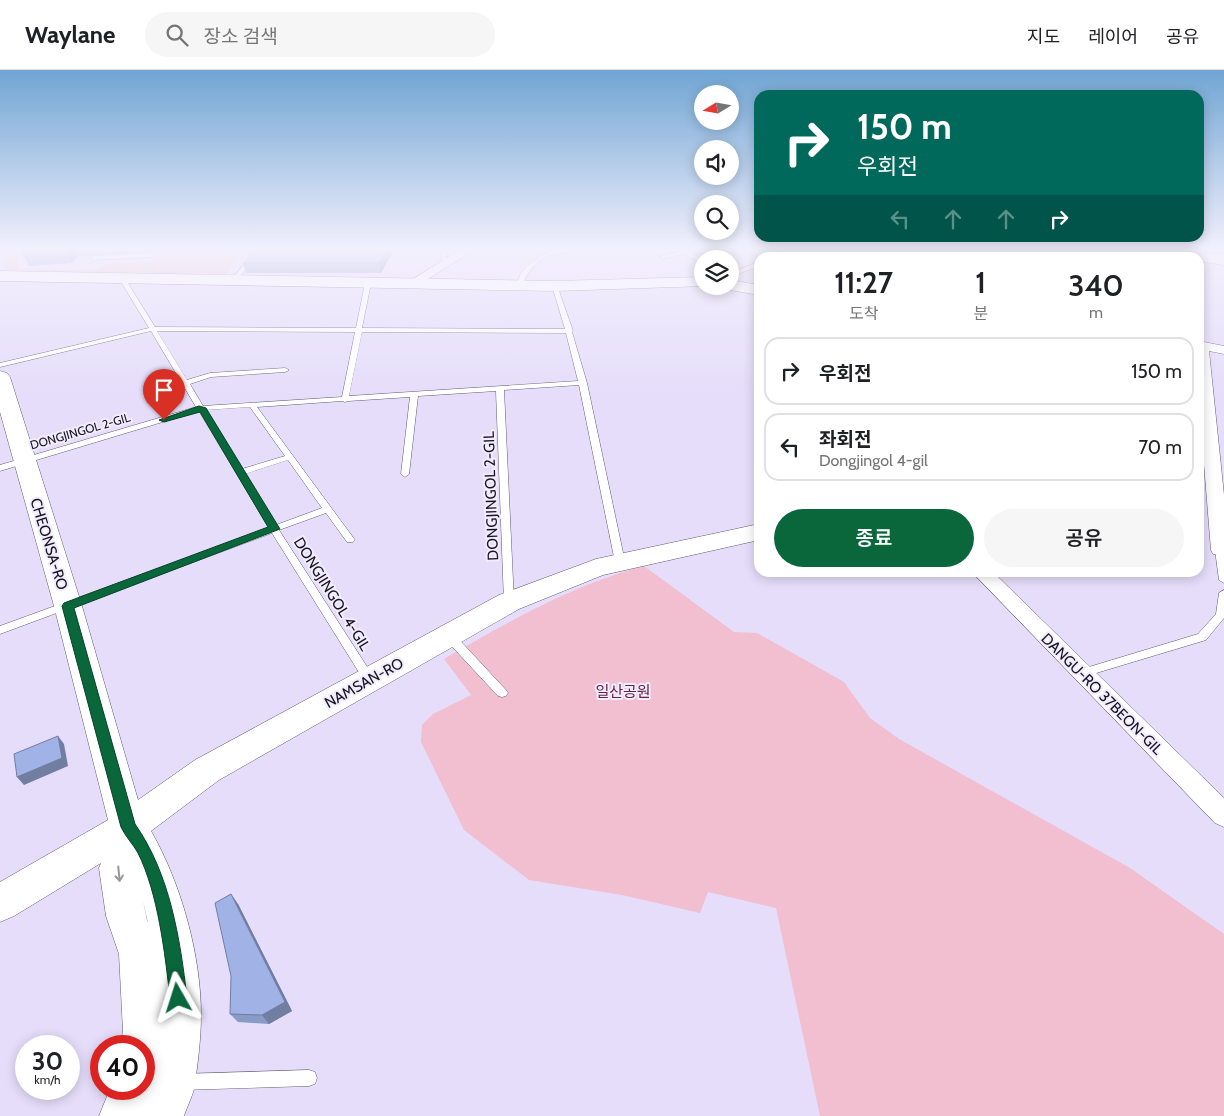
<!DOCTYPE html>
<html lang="ko">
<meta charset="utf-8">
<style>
body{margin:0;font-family:Cabin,"Noto Sans KR",sans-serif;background:#f6f6f6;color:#202124;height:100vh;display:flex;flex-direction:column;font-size:19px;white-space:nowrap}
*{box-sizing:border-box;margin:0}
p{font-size:16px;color:#757577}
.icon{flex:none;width:28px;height:28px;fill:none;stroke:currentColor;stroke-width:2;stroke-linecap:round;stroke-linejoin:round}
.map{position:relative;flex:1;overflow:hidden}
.drawer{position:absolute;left:754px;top:182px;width:450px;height:325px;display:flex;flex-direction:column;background:#fff;border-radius:15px;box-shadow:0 2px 12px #0003}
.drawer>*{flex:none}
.hud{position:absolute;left:754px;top:20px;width:450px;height:152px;border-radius:15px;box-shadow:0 2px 12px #0003;background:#00695c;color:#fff;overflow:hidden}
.needle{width:32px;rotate:259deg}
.tools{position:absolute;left:694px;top:15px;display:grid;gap:10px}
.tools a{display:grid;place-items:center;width:45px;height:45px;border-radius:50%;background:#fff;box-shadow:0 2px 12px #0003;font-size:25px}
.speed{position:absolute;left:15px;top:965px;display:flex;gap:10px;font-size:25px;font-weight:700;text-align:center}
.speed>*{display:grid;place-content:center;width:65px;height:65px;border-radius:50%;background:#fff;box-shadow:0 2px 12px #0003;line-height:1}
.speed small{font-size:12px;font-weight:400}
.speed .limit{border:8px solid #d22;background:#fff;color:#111}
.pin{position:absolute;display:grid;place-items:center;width:42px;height:42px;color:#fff;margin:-51px -21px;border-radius:50% 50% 50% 0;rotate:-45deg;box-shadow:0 0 5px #0007}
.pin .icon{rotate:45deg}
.me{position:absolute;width:55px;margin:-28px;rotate:354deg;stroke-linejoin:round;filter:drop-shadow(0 0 4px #0008)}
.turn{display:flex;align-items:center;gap:18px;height:105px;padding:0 20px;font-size:22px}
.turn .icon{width:65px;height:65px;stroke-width:2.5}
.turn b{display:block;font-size:35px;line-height:42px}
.lanes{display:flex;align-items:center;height:48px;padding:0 20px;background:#0003;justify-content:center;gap:25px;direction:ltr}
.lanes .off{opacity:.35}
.eta{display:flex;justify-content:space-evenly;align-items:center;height:85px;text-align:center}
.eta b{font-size:30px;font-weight:600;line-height:35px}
.cta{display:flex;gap:10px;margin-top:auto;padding:10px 20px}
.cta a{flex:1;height:58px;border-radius:30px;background:#0a673b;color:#fff;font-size:20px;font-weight:600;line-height:58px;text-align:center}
.cta a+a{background:#f6f6f6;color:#202124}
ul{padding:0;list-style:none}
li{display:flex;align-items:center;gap:15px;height:68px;margin:0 10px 8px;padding:0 10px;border:2px solid #e0e0e0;border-radius:15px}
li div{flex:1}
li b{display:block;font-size:19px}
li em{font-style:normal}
header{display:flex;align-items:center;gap:30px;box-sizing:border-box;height:70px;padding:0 25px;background:#fff;border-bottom:1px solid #e0e0e0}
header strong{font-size:24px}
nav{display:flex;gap:28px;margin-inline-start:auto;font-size:18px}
.search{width:350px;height:45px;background:#f6f6f6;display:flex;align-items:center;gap:12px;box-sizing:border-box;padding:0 18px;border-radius:28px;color:#757577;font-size:19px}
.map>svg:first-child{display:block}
.green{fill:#f1bfd0}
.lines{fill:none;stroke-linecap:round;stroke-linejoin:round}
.lane-casing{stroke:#625a73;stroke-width:1}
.street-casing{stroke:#625a73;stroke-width:1}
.secondary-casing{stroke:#625a73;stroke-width:1}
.lane{fill:#fff;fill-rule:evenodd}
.street{fill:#fff;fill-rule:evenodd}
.secondary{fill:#fff;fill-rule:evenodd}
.wall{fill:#8a9ac6}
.shaded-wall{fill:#717da1}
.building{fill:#a1b3e6;stroke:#717da1}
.oneway{stroke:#97969a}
.route{fill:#0a673b;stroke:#064326}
.labels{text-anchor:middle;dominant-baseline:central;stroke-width:4;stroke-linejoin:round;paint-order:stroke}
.far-street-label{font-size:12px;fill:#18151f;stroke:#f1ecfe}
.street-label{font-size:15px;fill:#18151f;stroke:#f1ecfe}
.park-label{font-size:15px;fill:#682140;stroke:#f1ecfe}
</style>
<header>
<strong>Waylane</strong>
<div class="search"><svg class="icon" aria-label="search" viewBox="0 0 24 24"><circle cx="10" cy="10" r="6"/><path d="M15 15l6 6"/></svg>장소 검색</div>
<nav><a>지도</a><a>레이어</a><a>공유</a></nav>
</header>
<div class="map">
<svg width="1224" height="1046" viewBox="0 0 1224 1046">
<rect width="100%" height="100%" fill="#e5ddfa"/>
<!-- green -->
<path class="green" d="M4 180H20L18 199 96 200 106 194 149 192 166 180H213L240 186 223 207 7 200 4 199Z
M644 496 734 562 757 563 844 612 870 648 899 669 1130 798 1224 864V1046H820L776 838 708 822 700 843 622 825 529 810 464 760 421 672 422 655 433 644 471 625 444 589C507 552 573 515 644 496Z"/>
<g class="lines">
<!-- lane casing -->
<g class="lane-casing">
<path id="lane" d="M156 180H163L152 187 93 190 90 188 93 186 151 183Z
M256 180H262L235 212H231V210Z
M436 180H442L446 183 447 193H443L441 185Z
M548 180H574C568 183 561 183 555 184 538 188 528 201 522 216H518C517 199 535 190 548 182Z
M686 180H696L690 182 702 189V193L684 184 662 189 659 187Z
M797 180H805L786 188H777Z
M948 180H954L961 188H955Z
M759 192V196L730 207V203Z
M123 208 126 210 155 257 356 258 365 213 368 211 371 213 362 258 565 259 552 216 557 215 573 261 572 262 587 313 625 492 620 495 615 492 579 315 504 320 514 532 509 536 504 532 496 321 418 326 409 404 405 407 401 404 410 327 348 331 345 332 342 331 257 337 355 470 353 472H347L326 443 279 460 373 606 375 609 373 612 369 613 365 612 272 463 0 564V556L269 458 199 341 0 401V395L196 337 151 261 0 297V293L149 258 120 210ZM157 261 355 262 342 327 203 336 190 314 211 307 285 302 289 300 285 298 210 303 187 310ZM362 262 566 263 578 311 349 326ZM250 337 285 386 242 399 206 340ZM288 390 322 438 276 455 245 404Z
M1220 477 1224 479V513L1219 510 1215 480Z
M1224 520V548L1206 570 1083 607 1079 606 1077 603 1079 600 1198 564 1216 544 1219 523Z
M449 562 453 563 506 620 508 623 506 626 502 627 498 626 445 569 444 566 445 563Z
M309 1000 315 1002 317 1008 315 1014 309 1016 181 1020 175 1018 173 1012 175 1006 181 1004Z"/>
</g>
<!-- street casing -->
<g class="street-casing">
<path id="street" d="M460 180H474L415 217 411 218 405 214Z
M1199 271 1224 276V284L1209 281 1224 425V485L1213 484 1211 480 1199 333Z
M972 502H993L1224 728V757L1215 753Z"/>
</g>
<!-- secondary casing -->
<g class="secondary-casing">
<path id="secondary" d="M1043 180H1060L1053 188H1036Z
M1151 180H1189L1224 185V195L1199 191V188L1159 185Z
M0 201 555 211 702 207V216H705L555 221 0 211Z
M730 210 759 215V225L724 219 723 216H730Z
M0 301 7 303 10 307 82 536 138 730 195 690 499 525 596 489 759 454V470L603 505 519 539 219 710 151 761C181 813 201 885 201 945 201 967 198 992 195 1013 194 1024 187 1036 184 1046H99L110 1019H144V976H120L123 961 119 884 106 846 99 798 101 793 14 846 0 852V812L108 750 54 536 0 342ZM143 831 147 850 148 853Z"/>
</g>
<!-- lane -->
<use href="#lane" class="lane"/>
<!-- street -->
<use href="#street" class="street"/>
<!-- secondary -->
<use href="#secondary" class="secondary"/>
</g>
<!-- wall -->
<path class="wall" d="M22 180H151L150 181 78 186 72 193 29 196 22 182Z
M255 180H394L381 203H246L243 193Z
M238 834 292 941 269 954 238 952 230 944Z"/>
<!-- shaded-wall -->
<path class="shaded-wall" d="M66 180H75L78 186 72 193Z
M387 180H394L381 203 379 193Z
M58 666 64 674 68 696 24 715 17 707Z
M231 824 238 834 292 941 269 954 262 945Z"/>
<!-- building -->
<path class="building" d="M22 180H56L22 182Z
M255 180H387L379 193H243Z
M58 666 62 688 17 707 14 684Z
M231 824 285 932 262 945 230 944 231 906 215 833Z"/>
<!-- one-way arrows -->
<defs><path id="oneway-shaft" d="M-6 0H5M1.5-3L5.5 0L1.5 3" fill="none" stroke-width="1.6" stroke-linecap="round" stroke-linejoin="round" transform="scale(1.25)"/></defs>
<use class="oneway" href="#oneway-shaft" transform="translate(119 804) rotate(84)"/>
<!-- sky -->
<linearGradient id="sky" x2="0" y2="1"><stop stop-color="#70a5d3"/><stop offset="0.55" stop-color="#f3f0fd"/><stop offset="1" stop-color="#f3f0fd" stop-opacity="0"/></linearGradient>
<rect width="1224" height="326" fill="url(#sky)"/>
<!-- route -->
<path class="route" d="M199 336 206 338 280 459 74 538 135 754C170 804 180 868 187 928L184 934 178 936 172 934 170 928C165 883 158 823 138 783 133 774 125 766 121 757L62 536 64 533 268 457 200 342 164 352 159 350Z"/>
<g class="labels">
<!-- far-street labels -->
<g class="far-street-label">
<text transform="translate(80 361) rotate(-16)">DONGJINGOL 2-GIL</text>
</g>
<!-- street labels -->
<g class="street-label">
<text transform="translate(491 426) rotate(-92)">DONGJINGOL 2-GIL</text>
<text transform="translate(49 474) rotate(73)">CHEONSA-RO</text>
<text transform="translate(332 524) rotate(58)">DONGJINGOL 4-GIL</text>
<text transform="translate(364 613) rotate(-29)">NAMSAN-RO</text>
<text transform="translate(1102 624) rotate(45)">DANGU-RO 37BEON-GIL</text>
</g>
<!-- park labels -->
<g class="park-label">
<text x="623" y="622">일산공원</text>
</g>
</g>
</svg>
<div class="tools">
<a><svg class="needle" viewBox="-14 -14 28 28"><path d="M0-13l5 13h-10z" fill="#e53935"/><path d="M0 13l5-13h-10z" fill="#757577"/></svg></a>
<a><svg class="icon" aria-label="sound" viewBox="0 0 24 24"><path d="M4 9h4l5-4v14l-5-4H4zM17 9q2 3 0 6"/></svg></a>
<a><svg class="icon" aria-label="search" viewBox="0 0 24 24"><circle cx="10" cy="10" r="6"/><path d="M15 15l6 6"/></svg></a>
<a><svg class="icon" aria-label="layers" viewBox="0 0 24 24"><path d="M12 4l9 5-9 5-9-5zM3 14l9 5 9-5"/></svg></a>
</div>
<div class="speed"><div>30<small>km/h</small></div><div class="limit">40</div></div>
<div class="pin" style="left:164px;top:350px;background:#d93025"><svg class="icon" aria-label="arrive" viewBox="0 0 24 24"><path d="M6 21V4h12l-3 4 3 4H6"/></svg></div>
<svg class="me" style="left:178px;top:928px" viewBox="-20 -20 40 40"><path d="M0-17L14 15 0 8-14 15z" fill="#0a673b" stroke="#fff" stroke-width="4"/></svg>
<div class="hud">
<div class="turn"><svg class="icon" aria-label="right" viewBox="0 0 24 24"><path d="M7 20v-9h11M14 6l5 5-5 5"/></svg><div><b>150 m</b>우회전</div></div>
<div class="lanes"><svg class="icon off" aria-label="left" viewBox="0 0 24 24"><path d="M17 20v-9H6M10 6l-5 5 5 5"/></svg><svg class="icon off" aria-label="ahead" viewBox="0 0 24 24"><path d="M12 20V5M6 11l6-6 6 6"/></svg><svg class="icon off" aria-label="ahead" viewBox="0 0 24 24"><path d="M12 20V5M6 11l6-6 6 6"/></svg><svg class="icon" aria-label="right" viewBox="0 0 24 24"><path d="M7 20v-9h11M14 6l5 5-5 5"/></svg></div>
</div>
<section class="drawer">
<div class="eta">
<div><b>11:27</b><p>도착</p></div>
<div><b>1</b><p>분</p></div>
<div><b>340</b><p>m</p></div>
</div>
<ul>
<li><svg class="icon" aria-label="right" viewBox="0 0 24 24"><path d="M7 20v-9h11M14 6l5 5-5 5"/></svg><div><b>우회전</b></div><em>150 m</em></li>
<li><svg class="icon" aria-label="left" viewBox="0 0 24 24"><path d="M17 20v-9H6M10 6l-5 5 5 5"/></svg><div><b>좌회전</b><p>Dongjingol 4-gil</p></div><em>70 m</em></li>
</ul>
<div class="cta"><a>종료</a><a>공유</a></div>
</section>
</div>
